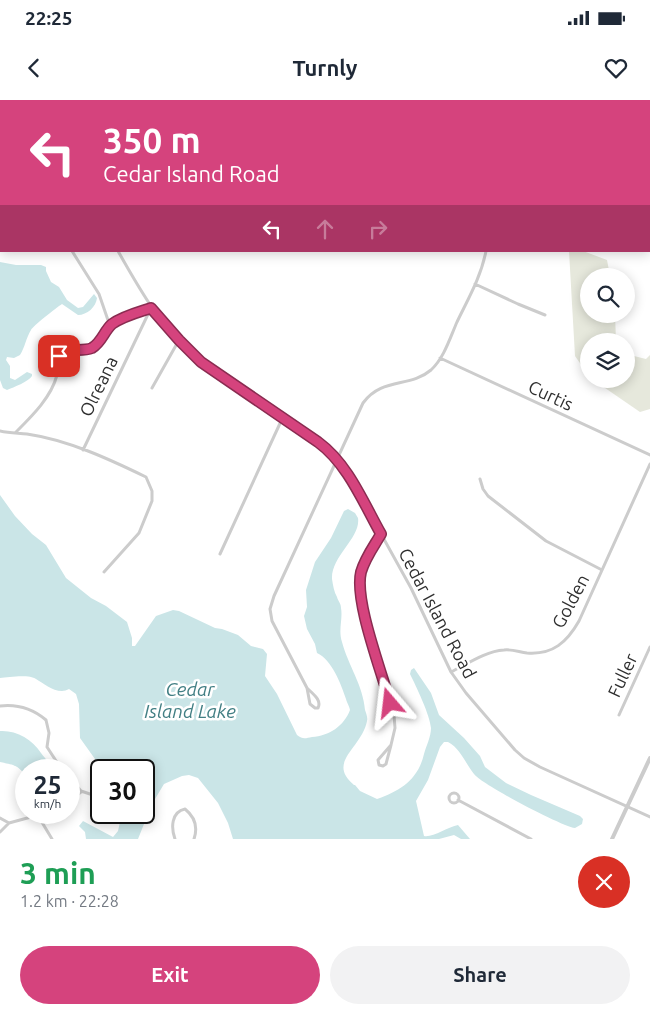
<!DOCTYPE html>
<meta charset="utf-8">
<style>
body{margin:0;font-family:Ubuntu,sans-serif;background:#f2f2f3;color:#1f2937;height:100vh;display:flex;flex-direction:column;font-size:19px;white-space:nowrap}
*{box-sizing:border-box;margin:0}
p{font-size:16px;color:#747a83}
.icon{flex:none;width:28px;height:28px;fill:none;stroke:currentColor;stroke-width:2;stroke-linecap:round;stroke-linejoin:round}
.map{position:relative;height:739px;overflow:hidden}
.details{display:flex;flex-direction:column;background:#fff;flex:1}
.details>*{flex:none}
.top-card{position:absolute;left:0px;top:0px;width:650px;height:152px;box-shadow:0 2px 12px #0003;background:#d5437d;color:#fff;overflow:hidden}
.controls{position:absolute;left:580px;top:168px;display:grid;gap:10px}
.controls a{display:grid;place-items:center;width:55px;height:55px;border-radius:50%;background:#fff;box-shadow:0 2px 12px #0003;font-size:25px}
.speed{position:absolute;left:15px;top:659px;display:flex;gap:10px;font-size:25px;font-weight:700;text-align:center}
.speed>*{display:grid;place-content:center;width:65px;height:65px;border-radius:50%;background:#fff;box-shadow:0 2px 12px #0003;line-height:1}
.speed small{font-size:12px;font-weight:400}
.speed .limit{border:2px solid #111;border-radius:8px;background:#fff;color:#111}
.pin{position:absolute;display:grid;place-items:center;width:42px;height:42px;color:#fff;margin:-21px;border-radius:10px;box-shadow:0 2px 8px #0006}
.me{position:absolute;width:55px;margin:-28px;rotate:343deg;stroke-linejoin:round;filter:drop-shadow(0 0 4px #0008)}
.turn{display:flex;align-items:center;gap:18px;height:105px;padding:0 20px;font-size:22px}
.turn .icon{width:65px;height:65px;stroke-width:2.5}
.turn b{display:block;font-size:35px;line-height:42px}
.lanes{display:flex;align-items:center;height:48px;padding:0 20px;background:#0003;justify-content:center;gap:25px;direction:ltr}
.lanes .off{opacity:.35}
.round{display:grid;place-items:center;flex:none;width:52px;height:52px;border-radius:26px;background:#f2f2f3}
.head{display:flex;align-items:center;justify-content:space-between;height:85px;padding:0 20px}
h1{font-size:30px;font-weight:700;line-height:38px;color:#1e9e55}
.primary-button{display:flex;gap:10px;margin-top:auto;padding:10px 20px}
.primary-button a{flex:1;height:58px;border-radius:30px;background:#d5437d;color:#fff;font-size:20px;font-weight:700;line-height:58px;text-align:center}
.primary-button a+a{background:#f2f2f3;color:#1f2937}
.status{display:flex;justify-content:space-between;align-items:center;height:35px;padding:0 25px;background:#fff;direction:ltr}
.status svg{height:14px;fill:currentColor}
header{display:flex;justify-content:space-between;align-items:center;height:65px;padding:0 20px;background:#fff;font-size:22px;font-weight:700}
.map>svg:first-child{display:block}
.green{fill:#e6e8dc}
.water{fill:#cae5e7}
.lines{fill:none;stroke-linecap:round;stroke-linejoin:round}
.stream{stroke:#cae5e7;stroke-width:1}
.minor{stroke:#ccc;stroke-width:3}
.tertiary{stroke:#ccc;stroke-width:4}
.route-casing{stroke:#8a2c51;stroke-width:12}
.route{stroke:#d5437d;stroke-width:9}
.labels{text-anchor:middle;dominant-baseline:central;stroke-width:5;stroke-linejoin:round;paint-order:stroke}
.street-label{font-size:18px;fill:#2f2f2f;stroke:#fff}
.water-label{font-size:19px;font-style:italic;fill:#427f84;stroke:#fff}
</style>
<div class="status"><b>22:25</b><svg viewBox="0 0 49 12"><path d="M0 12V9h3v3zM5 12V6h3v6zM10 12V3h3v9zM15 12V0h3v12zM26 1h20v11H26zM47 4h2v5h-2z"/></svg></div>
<header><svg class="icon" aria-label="back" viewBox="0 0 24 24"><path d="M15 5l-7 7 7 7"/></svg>Turnly<svg class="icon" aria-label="heart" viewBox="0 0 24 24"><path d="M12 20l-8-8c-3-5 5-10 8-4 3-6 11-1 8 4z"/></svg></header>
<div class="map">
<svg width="650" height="739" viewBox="0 0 650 739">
<rect width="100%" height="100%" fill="#fff"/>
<!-- green -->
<path class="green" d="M569 151H583L607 160 610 176H589V214H615L616 241H589V276L575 256Z
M626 254 646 259 650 255V309L640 312 592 279H626Z"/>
<!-- water -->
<path class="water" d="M0 162 16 165H41L46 167V171L51 182 59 187 67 200 78 208 83 207 94 194 97 198C96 207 87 215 78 215L62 204C56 208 33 226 31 230 26 238 25 247 20 255L14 258 7 257 6 260 10 266V278L15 280 27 272 32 274V276C28 282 14 287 7 290L3 288 0 280Z
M0 395 15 416 32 434 46 445 66 478 91 498 106 506 127 522 132 538V546H135L156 516 173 510 179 511 215 528 222 529 238 535 251 546 263 549 267 554 265 576 277 594 297 635C303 640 306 638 312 637 329 636 344 626 350 610 349 605 347 603 346 599 341 584 332 560 317 553L315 544 307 529 304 516 307 507 306 490 315 462 331 438 344 411 348 409 355 413 358 418C361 438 331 456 332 479 333 485 334 492 337 497 338 501 341 503 341 508 343 519 338 530 342 542 348 565 363 585 365 610 366 613 368 618 367 621 362 648 326 662 354 685H355L360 691 377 699C400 691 418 680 424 654 426 646 431 637 431 628 430 615 416 586 410 574L411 570 414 568 431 593 439 615 464 638 480 656 485 667 506 683 531 695 580 716 583 719 582 724 575 728C561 726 481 684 474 674 465 663 461 649 448 642H444L440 647 428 680 416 701 424 736C432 738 448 727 458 725L470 739H461L454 735 439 739H233L228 723 218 703 198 678 189 675 182 676 164 684 152 704 138 739H86L85 732 79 726 83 721 113 737 118 731 122 713 144 712V670H107L95 659 80 638 79 604 76 594 69 589C67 590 64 591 62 591 52 591 43 583 36 579 29 574 9 577 0 578Z
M0 631C16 630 32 639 41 653 46 660 50 661 46 670H26V676C17 664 13 665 0 662Z"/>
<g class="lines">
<!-- stream -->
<path class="stream" d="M615 1 616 0"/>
<!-- minor -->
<path class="minor" d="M0 25 1 26
M649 41 650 42
M1 84V90
M72 151 99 194 110 226
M118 151C141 192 165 234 202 263 227 284 256 302 283 320 309 336 333 349 349 376L411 488 451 572 466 593 515 650 524 658 540 667 650 717
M475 184 518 204 545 215
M440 258 650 355
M152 288 179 240
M0 331C9 333 18 333 27 334 68 340 109 359 146 377L152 391V401L139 433 104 472
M15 333C31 317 51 298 57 275 59 267 58 259 61 251L90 248 103 237 112 224 151 207
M83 350 151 208
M480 379 483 389 488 396 546 441 602 470
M381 434C374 446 364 458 361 472 353 506 386 579 394 615L395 628 391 645
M220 454 282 319
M451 572C467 564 486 551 504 550 512 549 519 552 527 553 553 555 567 542 579 521L650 364
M307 588 272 521 270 509 274 496 363 303C382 277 410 288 431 270 444 258 450 238 457 222 468 199 481 177 486 151
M307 588C313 594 322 600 318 608H315L310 604Z
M0 606C17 604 33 609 46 620L49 633 47 647 62 670
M619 615 650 547
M391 645 386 664 383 666 379 665 378 660Z
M69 677 81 691
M81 691 93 695
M449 698a5 5 0 1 1 10 0a5 5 0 1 1-10 0Z
M69 699 77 695 81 692
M458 700 531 739
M37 714 52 739
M0 718 9 723
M0 732 9 723 31 717 41 712
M175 739C171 728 171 712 185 709 195 717 198 727 194 739"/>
<!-- tertiary -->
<path class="tertiary" d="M612 739 650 658"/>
</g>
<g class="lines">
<!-- route casing -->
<g class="route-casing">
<path id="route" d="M59 256 61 251C71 248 82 252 92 248 102 242 104 231 112 224 123 216 139 212 151 208L179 240 201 262 318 342C348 364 363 402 381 434 374 446 365 458 361 472 354 501 382 572 390 603"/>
</g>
<!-- route -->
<use href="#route" class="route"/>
</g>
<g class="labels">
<!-- street labels -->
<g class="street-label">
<text transform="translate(98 286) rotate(-64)">Olreana</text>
<text transform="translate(551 295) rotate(25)">Curtis</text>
<text transform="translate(570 501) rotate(-62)">Golden</text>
<text transform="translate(438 513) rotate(62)">Cedar Island Road</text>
<text transform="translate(622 575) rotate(-65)">Fuller</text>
</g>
<!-- water labels -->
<g class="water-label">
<text x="190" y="589">Cedar<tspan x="190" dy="22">Island Lake</tspan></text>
</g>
</g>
</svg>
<div class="controls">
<a><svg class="icon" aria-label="search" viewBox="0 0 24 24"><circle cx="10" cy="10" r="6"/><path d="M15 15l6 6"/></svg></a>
<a><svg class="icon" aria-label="layers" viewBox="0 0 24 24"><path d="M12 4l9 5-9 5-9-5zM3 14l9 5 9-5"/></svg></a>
</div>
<div class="speed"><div>25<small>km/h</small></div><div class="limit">30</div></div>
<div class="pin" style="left:59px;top:256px;background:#d93025"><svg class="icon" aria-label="arrive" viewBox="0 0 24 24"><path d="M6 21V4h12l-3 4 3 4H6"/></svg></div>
<svg class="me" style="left:390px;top:603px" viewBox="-20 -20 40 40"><path d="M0-17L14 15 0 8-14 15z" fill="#d5437d" stroke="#fff" stroke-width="4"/></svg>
<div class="top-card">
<div class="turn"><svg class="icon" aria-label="left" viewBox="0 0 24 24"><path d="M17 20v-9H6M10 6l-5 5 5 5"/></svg><div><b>350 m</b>Cedar Island Road</div></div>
<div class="lanes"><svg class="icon" aria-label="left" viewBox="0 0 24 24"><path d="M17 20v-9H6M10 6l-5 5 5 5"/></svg><svg class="icon off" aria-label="ahead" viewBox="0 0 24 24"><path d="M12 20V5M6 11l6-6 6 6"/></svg><svg class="icon off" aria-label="right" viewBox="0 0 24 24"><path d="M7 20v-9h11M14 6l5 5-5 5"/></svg></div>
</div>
</div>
<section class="details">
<div class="head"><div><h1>3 min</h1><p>1.2 km · 22:28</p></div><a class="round" style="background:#d93025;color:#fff"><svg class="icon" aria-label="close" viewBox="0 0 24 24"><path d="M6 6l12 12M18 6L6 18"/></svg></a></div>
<div class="primary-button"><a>Exit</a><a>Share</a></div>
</section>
